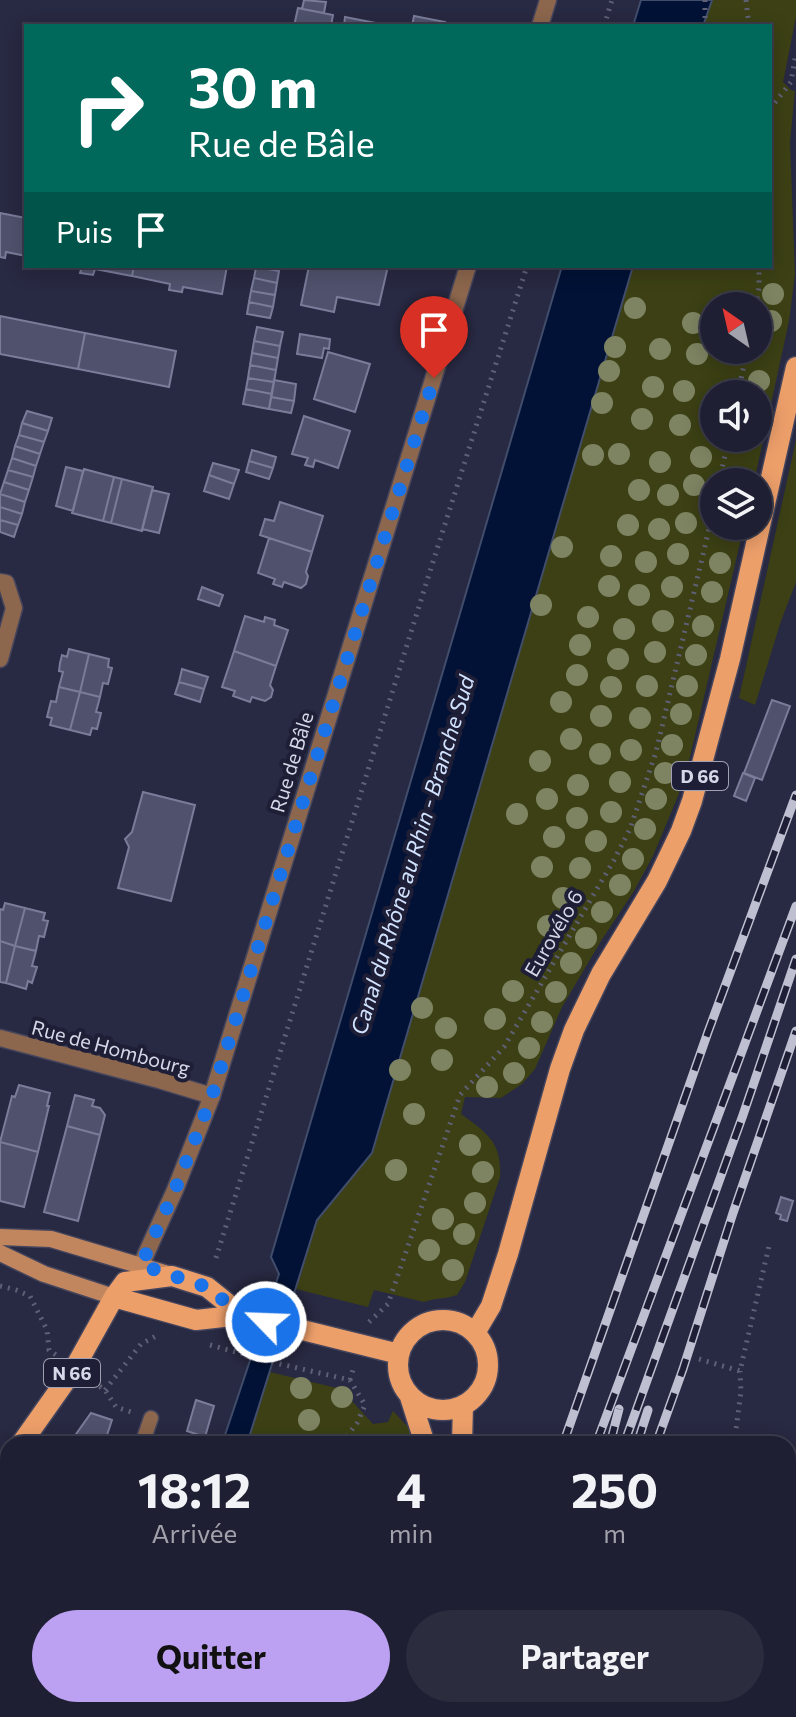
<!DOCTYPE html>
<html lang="fr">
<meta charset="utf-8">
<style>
body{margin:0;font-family:Commissioner,sans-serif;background:#2b2c3e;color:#f1f3f6;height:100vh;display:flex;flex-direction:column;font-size:30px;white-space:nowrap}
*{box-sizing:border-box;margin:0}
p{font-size:26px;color:#a1a2ac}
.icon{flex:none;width:44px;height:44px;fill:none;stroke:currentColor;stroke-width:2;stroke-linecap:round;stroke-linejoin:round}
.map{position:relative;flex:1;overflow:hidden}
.side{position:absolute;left:0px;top:1436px;width:796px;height:282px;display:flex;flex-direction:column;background:#1e1f32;border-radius:24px 24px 0 0;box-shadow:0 4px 20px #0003,0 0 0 2px #3c3d4d}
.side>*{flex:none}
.banner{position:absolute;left:24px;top:24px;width:748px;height:244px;border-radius:0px;box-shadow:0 4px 20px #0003,0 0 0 2px #3c3d4d;background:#00695c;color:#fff;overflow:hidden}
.needle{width:52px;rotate:326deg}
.controls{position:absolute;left:700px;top:292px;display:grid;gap:16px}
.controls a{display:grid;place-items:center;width:72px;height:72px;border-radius:50%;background:#1e1f32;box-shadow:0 4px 20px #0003,0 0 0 2px #3c3d4d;font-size:40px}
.pin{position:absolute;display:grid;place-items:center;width:68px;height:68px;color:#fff;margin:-82px -34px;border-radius:50% 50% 50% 0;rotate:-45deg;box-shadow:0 0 8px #0007}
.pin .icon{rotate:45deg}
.me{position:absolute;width:88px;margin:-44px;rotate:294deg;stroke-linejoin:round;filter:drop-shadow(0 0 6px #0008)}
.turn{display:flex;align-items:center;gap:28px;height:168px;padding:0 32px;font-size:36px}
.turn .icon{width:104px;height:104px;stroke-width:2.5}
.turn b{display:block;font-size:56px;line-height:68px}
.then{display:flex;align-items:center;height:76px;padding:0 32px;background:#0003;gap:16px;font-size:30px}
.eta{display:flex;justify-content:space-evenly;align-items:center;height:136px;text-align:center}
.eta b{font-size:48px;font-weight:700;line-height:56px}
.button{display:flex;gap:16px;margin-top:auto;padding:16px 32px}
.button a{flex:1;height:92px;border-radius:48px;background:#bca0f2;color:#111;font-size:32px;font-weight:700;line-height:92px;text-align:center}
.button a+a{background:#2b2c3e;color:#f1f3f6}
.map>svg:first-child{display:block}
.green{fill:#3c4014;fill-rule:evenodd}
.water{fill:#011236;stroke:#414d6b;stroke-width:2}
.building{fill:#50526d;stroke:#7a7c9a;stroke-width:2}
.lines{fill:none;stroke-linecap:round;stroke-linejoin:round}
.service-casing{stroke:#44455d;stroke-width:17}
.minor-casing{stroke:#44455d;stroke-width:19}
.tertiary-casing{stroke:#44455d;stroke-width:19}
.secondary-casing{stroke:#44455d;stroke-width:19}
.primary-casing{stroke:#44455d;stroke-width:23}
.path{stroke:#5f6076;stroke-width:5;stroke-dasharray:2 6;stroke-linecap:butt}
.service{stroke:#8c664d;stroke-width:14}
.minor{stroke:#8c664d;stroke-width:16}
.tertiary{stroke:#8c664d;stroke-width:16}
.secondary{stroke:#c2865e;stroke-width:16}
.primary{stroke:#ed9f6a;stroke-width:20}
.rail-casing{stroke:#bec0d1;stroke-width:9}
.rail{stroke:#1e1f37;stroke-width:6;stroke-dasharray:18;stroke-linecap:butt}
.tree{fill:#7e8462}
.route{stroke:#1a73e8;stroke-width:14;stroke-dasharray:0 25.2}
.labels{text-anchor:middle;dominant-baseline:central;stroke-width:8;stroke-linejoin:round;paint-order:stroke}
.shield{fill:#1e1f37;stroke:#9fa0b3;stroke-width:2}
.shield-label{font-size:18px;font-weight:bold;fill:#d6d8e8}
.street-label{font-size:20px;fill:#d6d8e8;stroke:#1e1f37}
.water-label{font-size:22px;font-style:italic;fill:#d2e3ff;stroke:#1e1f37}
</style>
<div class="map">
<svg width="796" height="1717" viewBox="0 0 796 1717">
<rect width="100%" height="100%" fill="#282942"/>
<!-- green -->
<path class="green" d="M712 0H796V17L783 82 791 90 795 91 790 142 795 274 789 321 754 482H714V526H744L690 757 678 796 653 856 634 891 601 941 562 1007 535 1069 522 1084 501 1098 465 1097 461 1114C487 1133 502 1142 500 1177L465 1282 457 1295C446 1299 435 1298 424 1302L374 1290 368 1307 296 1289 317 1220 372 1153 633 266H770V26H703ZM714 306H758V350H714ZM714 394H758V438H714Z
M796 440V582L781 621 755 705 739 698Z
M270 1372 341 1389 373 1424 388 1422 393 1411 409 1428 415 1444H247Z
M181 1710H347L345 1717H179Z"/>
<!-- water -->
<path class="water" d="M641 0H712L703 26H633Z
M562 266H633L372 1153 317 1220 247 1444H222L279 1274 271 1257Z"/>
<!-- building -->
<path class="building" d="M304 0 326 2 324 13 302 9Z
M298 8 333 15 331 26H294Z
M414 16 445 22 444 26H412Z
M345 17 391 26H344Z
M0 213 26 218V256L6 252 5 258 0 257Z
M79 266H134L132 276 95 269 93 275 80 273 82 267Z
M134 266H227L222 294 183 287 182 292 169 290 170 284 132 276Z
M309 266H388L379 305 337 297 334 312 301 305Z
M256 267 279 271 277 283 254 278Z
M254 278 277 283 275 295 251 291Z
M251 291 275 295 273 307 249 302Z
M249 302 273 307 270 318 247 314Z
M0 316 85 333 78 369 0 354Z
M257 327 283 332 280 346 254 341Z
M85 333 176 351 169 387 78 369Z
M300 334 330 339 329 349 324 348 322 358 297 354Z
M254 341 280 346 278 358 252 353Z
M328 352 370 364 355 412 314 399Z
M252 353 278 358 276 370 250 365Z
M250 365 276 370 274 382 248 378Z
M248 378 274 382 272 394 246 389Z
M274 380 296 384 294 401 271 397Z
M246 389 272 394 269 409 243 404Z
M271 397 294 401 291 413 269 409Z
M27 411 52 418 48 431 22 423Z
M304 416 350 431 338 468 315 460 313 467 305 465 308 458 292 454Z
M22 423 48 431 44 442 19 435Z
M19 435 44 442 40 454 15 446Z
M15 446 40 454 36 466 12 458Z
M252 450 276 457 273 468 249 461Z
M12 458 36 466 33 477 8 470Z
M249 461 273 468 269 479 246 472Z
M213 463 239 470 234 484 209 475Z
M66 467 83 471 73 511 56 506Z
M84 469 114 477 103 521 72 513Z
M8 470 33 477 29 490 4 482Z
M209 475 234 484 229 499 204 491Z
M114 477 122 479 111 523 103 521Z
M122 479 153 487 142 531 111 523Z
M4 482 29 490 25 502 0 494Z
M152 490 169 494 159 533 142 529Z
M0 494 25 502 22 514 0 507Z
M280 502 323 516 312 552 260 535 265 519 274 521Z
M0 507 22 514 18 525 0 520Z
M0 520 18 525 14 537 0 532Z
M269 538 312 552 306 572 308 576 306 584 301 588 284 582 282 587 273 584 275 579 258 573Z
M202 587 223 595 219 606 198 599Z
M245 616 264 622 265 617 275 620 274 625 288 630 276 666 234 651Z
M69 649 89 654 80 692 59 687 63 672 59 671 60 663 62 655 67 657Z
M234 651 276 666 270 685 273 690 271 697 265 701 252 697 250 702 233 696 235 691 222 687Z
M89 654 109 659 108 667 112 668 108 684 103 683 100 697 80 692Z
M182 669 208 677 204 689 179 682Z
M179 682 204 689 200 702 175 694Z
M59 687 80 692 70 730 50 725 52 718 47 717 51 701 56 702Z
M80 692 100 697 96 712 101 713 97 729 92 728 90 735 70 730Z
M772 700 790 706 762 780 744 773Z
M743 773 755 778 746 801 734 796Z
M143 792 195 805 171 901 118 888 129 847 125 839 132 832Z
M5 903 25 908 15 946 0 941V909L3 910Z
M25 908 45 913 43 920 48 921 44 937 39 936 36 951 15 946Z
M0 941 15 946 6 983 0 982Z
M15 946 36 951 32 966 37 967 32 983 28 981 26 989 6 983Z
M19 1085 50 1093 47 1106H49L38 1152 0 1142 12 1096 15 1097Z
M75 1095 94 1100 92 1106 100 1108 105 1115 100 1135 67 1126Z
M67 1126 100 1135 78 1221 44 1212Z
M0 1142 38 1152 24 1207 0 1201Z
M781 1197 793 1201 787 1221 780 1219 781 1215 776 1213Z
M196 1400 214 1406 205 1437 187 1431Z
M91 1413 112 1420 104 1444H69Z
M0 1538 8 1541V1584L0 1578Z
M0 1578 8 1584V1607L0 1618Z"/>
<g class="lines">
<!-- service casing -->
<g class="service-casing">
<path id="service" d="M142 1444 151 1418
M50 1717 53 1710"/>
</g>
<!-- minor casing -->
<g class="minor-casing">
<path id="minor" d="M0 582 6 583 14 608 0 659
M0 1038 159 1080 212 1096"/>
</g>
<!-- tertiary casing -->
<g class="tertiary-casing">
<path id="tertiary" d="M540 26 548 0
M141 1265 175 1190 212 1096 468 266"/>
</g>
<!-- secondary casing -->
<g class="secondary-casing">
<path id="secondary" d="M0 1237 51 1239 171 1275
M0 1253 44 1274 114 1297"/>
</g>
<!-- primary casing -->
<g class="primary-casing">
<path id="primary" d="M114 1297 196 1320 242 1315 399 1354
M398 1365a45 45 0 1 1 90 0a45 45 0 1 1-90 0Z
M475 1333 491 1306 508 1254 560 1069 574 1030 601 974 657 881 681 831 692 801 730 659 796 367
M410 1397 425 1444
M21 1444 74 1369 114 1297 125 1282 172 1276 207 1287 242 1315
M462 1444 463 1405
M0 1473 8 1462
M355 1717 357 1710
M389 1717 391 1710"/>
</g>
<!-- path -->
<path class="path" d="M705 0V19
M746 0 749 26
M604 26 612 0
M770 109 791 82 796 53
M755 306 759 288V266
M738 394 747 350
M719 482 729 438
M216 1258 426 584 527 266
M0 1286 16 1290 30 1296 47 1330 49 1350 56 1355
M369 1322 388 1304 460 1095 504 1047 614 860 630 829 656 752 714 508
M210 1345 280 1364 350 1380 365 1405 357 1423 341 1444
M699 1359 740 1371 769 1246
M350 1380 354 1366
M93 1382 105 1390 116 1407 134 1413
M105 1390 141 1344 158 1335
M734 1444 741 1392 740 1371
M92 1711 110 1715 114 1710
M206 1717 209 1710
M698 1717 700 1710"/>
<!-- service -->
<use href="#service" class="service"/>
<!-- minor -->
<use href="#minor" class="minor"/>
<!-- tertiary -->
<use href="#tertiary" class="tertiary"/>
<!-- secondary -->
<use href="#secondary" class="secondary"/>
<!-- primary -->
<use href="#primary" class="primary"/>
<!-- rail casing -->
<g class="rail-casing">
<path id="rail" d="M563 1444 708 1032 796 795
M596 1444 796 906
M610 1444 619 1409
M624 1444 743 1115 796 959
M637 1444 648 1410
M656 1444 683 1369 733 1213 796 1031
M466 1717 469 1710
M495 1717 497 1710
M523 1717 526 1710
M547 1717 549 1710"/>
</g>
<!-- rail -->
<use href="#rail" class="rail"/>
</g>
<!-- trees -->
<g class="tree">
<circle cx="773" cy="294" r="11"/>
<circle cx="635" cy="308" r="11"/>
<circle cx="771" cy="321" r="11"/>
<circle cx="693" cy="323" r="11"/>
<circle cx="615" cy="347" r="11"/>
<circle cx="660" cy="349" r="11"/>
<circle cx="697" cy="354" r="11"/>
<circle cx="609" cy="371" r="11"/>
<circle cx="759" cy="381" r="11"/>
<circle cx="653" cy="387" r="11"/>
<circle cx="684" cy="391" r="11"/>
<circle cx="602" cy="403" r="11"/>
<circle cx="642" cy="419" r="11"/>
<circle cx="680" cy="425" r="11"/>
<circle cx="619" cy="454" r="11"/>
<circle cx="593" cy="455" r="11"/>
<circle cx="701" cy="457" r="11"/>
<circle cx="660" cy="462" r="11"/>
<circle cx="694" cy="485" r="11"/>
<circle cx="639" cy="490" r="11"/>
<circle cx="668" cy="495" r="11"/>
<circle cx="686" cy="523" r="11"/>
<circle cx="628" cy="525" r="11"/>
<circle cx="659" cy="529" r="11"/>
<circle cx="562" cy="547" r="11"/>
<circle cx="678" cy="554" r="11"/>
<circle cx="611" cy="556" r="11"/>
<circle cx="646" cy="562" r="11"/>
<circle cx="720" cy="563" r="11"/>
<circle cx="609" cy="586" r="11"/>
<circle cx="672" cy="587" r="11"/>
<circle cx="712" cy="592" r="11"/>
<circle cx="639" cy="595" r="11"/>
<circle cx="541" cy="605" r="11"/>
<circle cx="588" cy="617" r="11"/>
<circle cx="663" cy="621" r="11"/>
<circle cx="703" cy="626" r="11"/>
<circle cx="624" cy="629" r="11"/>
<circle cx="580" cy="645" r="11"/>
<circle cx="655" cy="652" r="11"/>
<circle cx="696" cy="655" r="11"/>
<circle cx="618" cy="659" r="11"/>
<circle cx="577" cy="675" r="11"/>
<circle cx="647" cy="686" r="11"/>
<circle cx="687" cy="686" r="11"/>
<circle cx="611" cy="687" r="11"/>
<circle cx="561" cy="702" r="11"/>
<circle cx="681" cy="714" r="11"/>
<circle cx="601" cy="716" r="11"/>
<circle cx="640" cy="718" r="11"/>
<circle cx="571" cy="739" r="11"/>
<circle cx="672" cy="745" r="11"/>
<circle cx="631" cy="750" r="11"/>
<circle cx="600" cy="754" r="11"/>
<circle cx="540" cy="761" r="11"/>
<circle cx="665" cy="773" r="11"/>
<circle cx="620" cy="782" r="11"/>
<circle cx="578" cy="785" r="11"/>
<circle cx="547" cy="799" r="11"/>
<circle cx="656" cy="799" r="11"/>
<circle cx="611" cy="812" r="11"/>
<circle cx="517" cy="814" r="11"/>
<circle cx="577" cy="818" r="11"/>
<circle cx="645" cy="829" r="11"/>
<circle cx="554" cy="837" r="11"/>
<circle cx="596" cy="841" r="11"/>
<circle cx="633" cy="859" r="11"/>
<circle cx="542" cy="867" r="11"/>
<circle cx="580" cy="868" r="11"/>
<circle cx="620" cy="885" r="11"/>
<circle cx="563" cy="898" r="11"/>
<circle cx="602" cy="912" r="11"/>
<circle cx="548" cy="926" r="11"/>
<circle cx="586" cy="938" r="11"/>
<circle cx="571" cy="963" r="11"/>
<circle cx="513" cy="991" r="11"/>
<circle cx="556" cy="992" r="11"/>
<circle cx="422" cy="1008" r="11"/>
<circle cx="495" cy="1019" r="11"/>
<circle cx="542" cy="1022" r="11"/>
<circle cx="446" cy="1028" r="11"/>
<circle cx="529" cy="1048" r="11"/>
<circle cx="442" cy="1060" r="11"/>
<circle cx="400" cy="1070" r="11"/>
<circle cx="514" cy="1073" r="11"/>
<circle cx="487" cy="1087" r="11"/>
<circle cx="414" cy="1114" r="11"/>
<circle cx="470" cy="1145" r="11"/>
<circle cx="396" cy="1170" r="11"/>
<circle cx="483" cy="1172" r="11"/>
<circle cx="475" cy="1203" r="11"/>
<circle cx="443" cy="1219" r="11"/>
<circle cx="464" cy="1234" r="11"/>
<circle cx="429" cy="1250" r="11"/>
<circle cx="453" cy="1270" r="11"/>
<circle cx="301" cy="1388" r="11"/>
<circle cx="342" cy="1397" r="11"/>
<circle cx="309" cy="1420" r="11"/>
</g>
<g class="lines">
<!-- route -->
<path class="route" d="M266 1322 242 1315 207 1287 141 1265 175 1190 212 1096 434 378"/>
</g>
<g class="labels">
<!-- shield labels -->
<g class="shield">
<rect x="672" y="762" width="56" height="28" rx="6"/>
<rect x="44" y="1359" width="56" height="28" rx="6"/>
</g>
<g class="shield-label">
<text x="700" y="776">D 66</text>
<text x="72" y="1373">N 66</text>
</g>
<!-- street labels -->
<g class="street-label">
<text transform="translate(291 762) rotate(-73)">Rue de Bâle</text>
<text transform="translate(553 933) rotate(-60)">Eurovélo 6</text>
<text transform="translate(111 1047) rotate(15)">Rue de Hombourg</text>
</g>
<!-- water labels -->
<g class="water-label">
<text transform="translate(412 855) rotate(-73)">Canal du Rhône au Rhin - Branche Sud</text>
</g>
</g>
</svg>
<div class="controls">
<a><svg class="needle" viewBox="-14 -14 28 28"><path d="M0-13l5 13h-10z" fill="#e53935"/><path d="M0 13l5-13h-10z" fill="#a1a2ac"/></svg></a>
<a><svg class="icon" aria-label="sound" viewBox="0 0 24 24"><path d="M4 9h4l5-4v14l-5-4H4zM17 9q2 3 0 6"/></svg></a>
<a><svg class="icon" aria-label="layers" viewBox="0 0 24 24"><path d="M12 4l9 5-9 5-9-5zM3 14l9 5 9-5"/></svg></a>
</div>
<div class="pin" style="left:434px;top:378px;background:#d93025"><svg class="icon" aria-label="arrive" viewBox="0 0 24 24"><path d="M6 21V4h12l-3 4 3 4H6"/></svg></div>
<svg class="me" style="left:266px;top:1322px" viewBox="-20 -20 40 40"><circle r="17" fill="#1a73e8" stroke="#fff" stroke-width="3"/><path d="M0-11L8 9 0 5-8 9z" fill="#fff"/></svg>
<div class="banner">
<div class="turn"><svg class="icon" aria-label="right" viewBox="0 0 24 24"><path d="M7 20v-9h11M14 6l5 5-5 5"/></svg><div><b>30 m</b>Rue de Bâle</div></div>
<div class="then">Puis<svg class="icon" aria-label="arrive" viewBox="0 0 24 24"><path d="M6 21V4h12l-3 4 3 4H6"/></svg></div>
</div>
<section class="side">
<div class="eta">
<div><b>18:12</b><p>Arrivée</p></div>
<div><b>4</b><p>min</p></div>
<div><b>250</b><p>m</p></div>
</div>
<div class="button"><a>Quitter</a><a>Partager</a></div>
</section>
</div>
